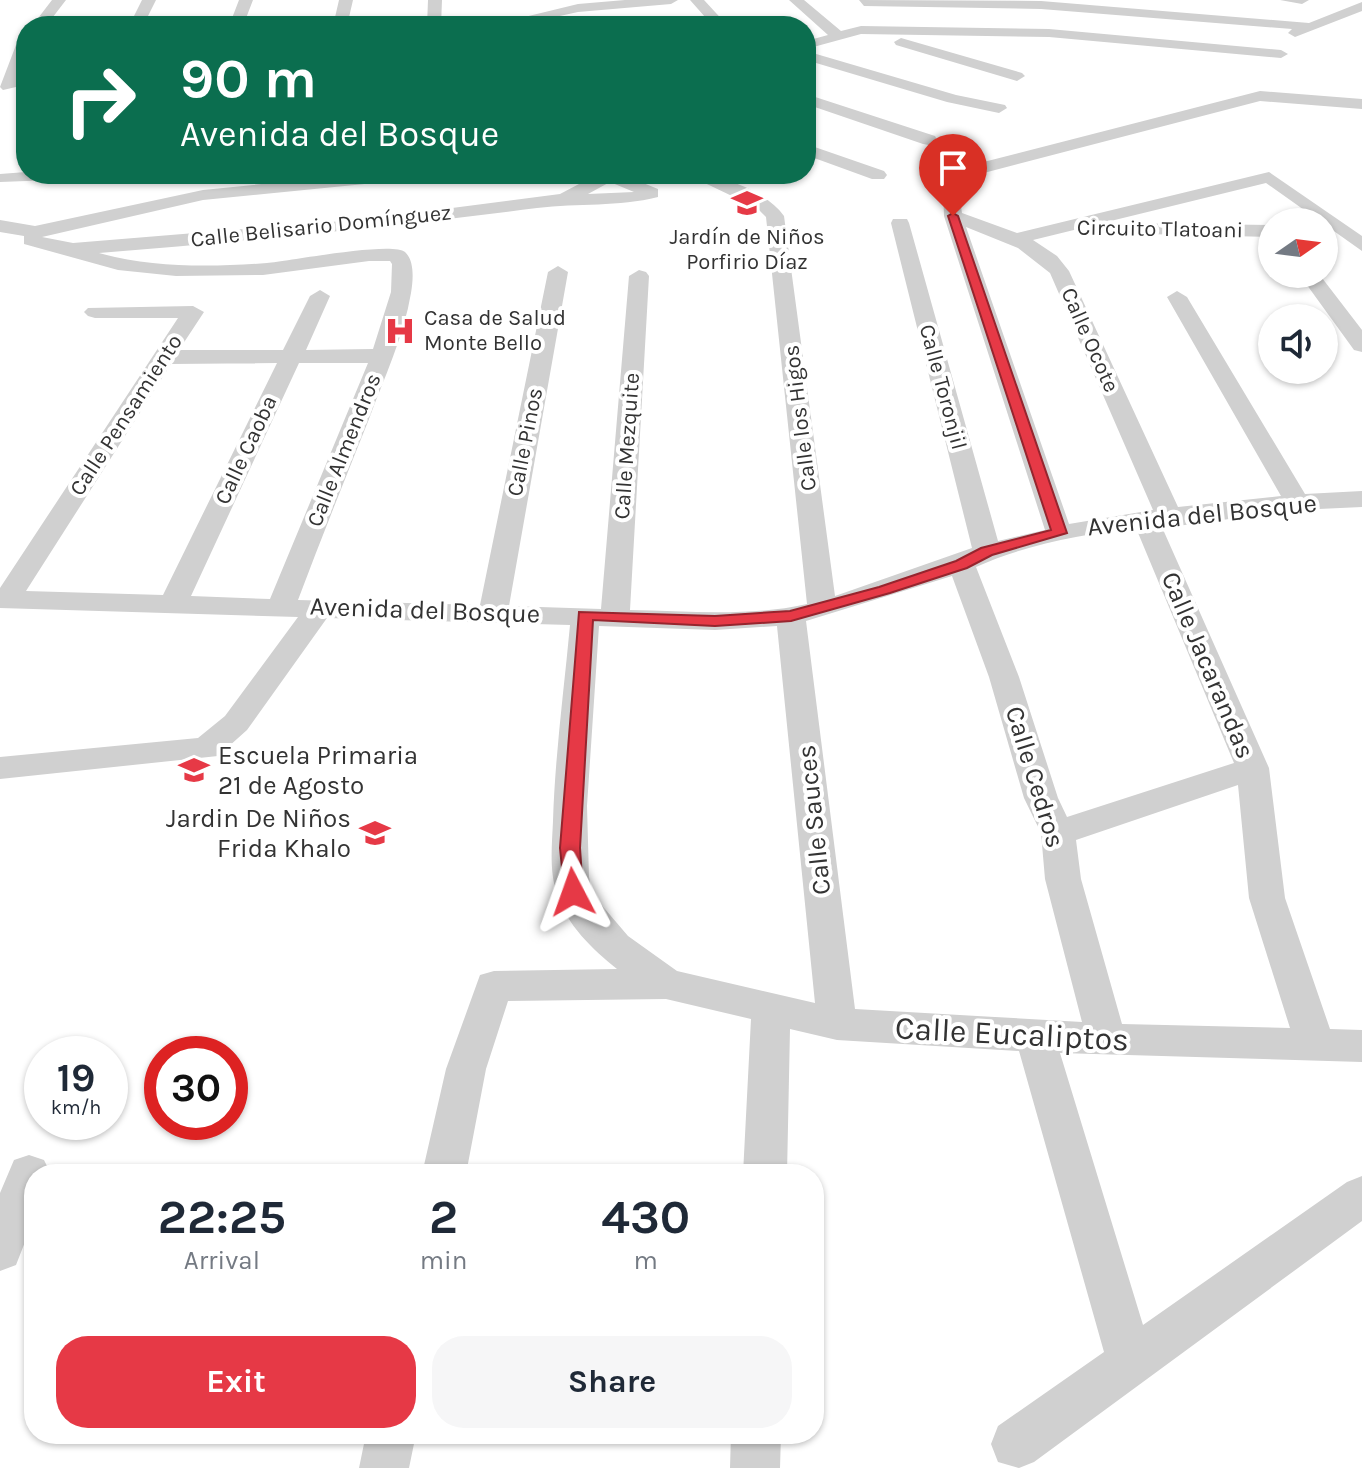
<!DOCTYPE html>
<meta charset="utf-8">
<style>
body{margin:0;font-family:Karla,sans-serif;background:#f6f6f7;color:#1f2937;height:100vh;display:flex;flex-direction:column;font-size:30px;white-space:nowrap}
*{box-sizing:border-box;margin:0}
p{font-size:26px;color:#747a83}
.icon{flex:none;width:44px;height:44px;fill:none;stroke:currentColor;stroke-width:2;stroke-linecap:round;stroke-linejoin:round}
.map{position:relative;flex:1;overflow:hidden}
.sheet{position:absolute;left:24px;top:1164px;width:800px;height:280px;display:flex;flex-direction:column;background:#fff;border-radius:32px;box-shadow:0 2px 6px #0004}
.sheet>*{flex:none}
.hud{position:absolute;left:16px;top:16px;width:800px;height:168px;border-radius:32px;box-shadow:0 2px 6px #0004;background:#0b6e4f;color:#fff;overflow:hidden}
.needle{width:52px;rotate:76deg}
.tools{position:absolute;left:1258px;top:208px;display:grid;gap:16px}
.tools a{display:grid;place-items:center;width:80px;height:80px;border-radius:50%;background:#fff;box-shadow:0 2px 6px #0004;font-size:40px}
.speed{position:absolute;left:24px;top:1036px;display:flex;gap:16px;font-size:40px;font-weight:700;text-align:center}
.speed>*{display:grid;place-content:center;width:104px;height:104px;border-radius:50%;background:#fff;box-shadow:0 2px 6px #0004;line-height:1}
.speed small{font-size:20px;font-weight:400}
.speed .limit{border:12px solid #d22;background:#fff;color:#111}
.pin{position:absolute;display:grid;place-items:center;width:68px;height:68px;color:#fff;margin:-82px -34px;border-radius:50% 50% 50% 0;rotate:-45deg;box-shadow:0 0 8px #0007}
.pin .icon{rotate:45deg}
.me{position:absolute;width:88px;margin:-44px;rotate:356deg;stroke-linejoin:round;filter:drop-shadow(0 0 6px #0008)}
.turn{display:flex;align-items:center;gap:28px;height:168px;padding:0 32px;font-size:36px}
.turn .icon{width:104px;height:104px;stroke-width:2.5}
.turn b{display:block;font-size:56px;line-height:68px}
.eta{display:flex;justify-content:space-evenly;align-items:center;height:136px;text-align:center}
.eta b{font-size:48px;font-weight:700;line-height:56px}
.cta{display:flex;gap:16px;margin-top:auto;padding:16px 32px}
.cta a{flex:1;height:92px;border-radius:32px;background:#e63946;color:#fff;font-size:32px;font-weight:700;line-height:92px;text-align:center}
.cta a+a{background:#f6f6f7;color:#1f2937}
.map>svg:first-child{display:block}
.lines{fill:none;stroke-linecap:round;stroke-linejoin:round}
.minor{fill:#d0d0d0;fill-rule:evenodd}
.route{fill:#e63946;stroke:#96252e;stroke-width:2}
.labels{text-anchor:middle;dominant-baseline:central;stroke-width:8;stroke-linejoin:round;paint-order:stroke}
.far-street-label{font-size:22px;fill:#333;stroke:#fff}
.far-poi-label{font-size:22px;fill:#333;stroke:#fff}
.street-label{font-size:26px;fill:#333;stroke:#fff}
.poi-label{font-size:26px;fill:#333;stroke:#fff;text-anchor:start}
.near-street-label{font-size:32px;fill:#333;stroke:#fff}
</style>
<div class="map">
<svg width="1362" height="1468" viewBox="0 0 1362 1468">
<rect width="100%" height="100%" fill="#fff"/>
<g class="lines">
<!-- minor -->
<path class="minor" d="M52 0H66L46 26H32Z
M142 0H156L143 26H129Z
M239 0H253L243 26H229Z
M339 0H353L347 26H333Z
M428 0H442L441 26H427Z
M625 0H678L671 4 578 12 514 26H488L578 4Z
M690 0H704L728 26H713Z
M789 0H804L841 31 861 26 1049 29 1281 50 1288 54 1281 58 1049 37 861 34 806 49V41L828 35Z
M859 0 1041 1 1309 23 1362 2V11L1295 37 1288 33 1292 29 1041 9 864 6Z
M1280 0H1309L1302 4Z
M901 38 1022 73 1025 76 1017 81 896 45 894 42Z
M23 41H26V57L16 87 3 90 0 87 16 45Z
M806 51 956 95 1005 105 1007 108 999 113 947 102 806 60Z
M1260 91 1362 99V109L1260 101 976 175C962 186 959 195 962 213L1017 233 1269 172 1362 236V251L1266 183 1033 240 1057 256 1069 271 1178 507 1281 496 1167 297 1177 291 1187 297 1305 494 1362 491V507L1297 510 1170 527 1161 525 1269 768 1285 898 1330 1029 1362 1030V1062L1060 1053 1143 1325 1347 1182 1362 1176V1221L1034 1462 1019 1468 998 1462 991 1444 998 1426 1104 1352 1019 1051 837 1040 790 1029 787 1174H743L751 1019 666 999 508 1001 486 1069 466 1174H422L446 1069 480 975 494 971 617 969C593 950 566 924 557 894 549 871 552 845 553 821 555 755 564 690 570 625L327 618 247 730 218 756 0 779V757L198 738 225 716 298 617 0 608V588L178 318H95L88 316 84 312 88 308 193 306 204 312 179 350H283L310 296 320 290 330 296 306 350 373 349 391 292 392 264 390 261H369L263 275 176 276 118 270 24 244V236L0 232V220L35 226 203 190 361 174H424L415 179 203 200 42 237 73 243 367 219 560 194 598 174H621L658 189V197C618 207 579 203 537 208 391 227 246 241 99 253 152 268 212 267 267 263 290 261 392 241 405 252 415 261 413 281 411 293 404 336 384 378 369 419 345 479 321 539 298 600L480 605 548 272 558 266 568 272 509 606 601 609 629 276 639 270 646 272 649 276 630 610C688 611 750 617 807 604L766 217 757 208 686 174C719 174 764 189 784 216L835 596 972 548 891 223 893 219H907L909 223 998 541 1045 530 944 216 943 190 964 167ZM610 182 634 192 588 194ZM966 227 1018 248 1050 273 1153 510 1069 524ZM277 363 163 595 26 591 171 364ZM299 363H368L270 599 191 596ZM1136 528 1234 763 1067 817 1058 798 1019 677 976 567C1024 545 1083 534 1136 528ZM952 576 989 677 1024 798 1041 833 1045 879 1082 1022 855 1009 806 621ZM599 626 715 630 777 626 815 1003 677 971 628 936 593 895 589 877 587 806ZM1238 785 1249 898 1290 1028 1122 1024 1081 879 1076 840Z
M806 94 935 136 937 140 929 145 923 144 806 104Z
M806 144 884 171 887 175 884 179H872L806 155Z
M26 172V174H89L80 179 0 182V174Z
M1109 223 1272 225V237L1102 233 1099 229Z
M1299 274H1319L1362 330V352L1354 350Z
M29 1155 44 1160 51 1174H34V1219L16 1265 0 1271V1193L14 1160Z
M366 1434H416L409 1468H359Z
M731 1434H781L780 1468H730Z"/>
</g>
<!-- route -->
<path class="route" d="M953 213 958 216 1067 533 992 555 967 568 890 593 791 621 715 626 593 620 580 848 583 892 580 898H565L560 848 579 612 715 616 790 611 879 587 956 561 981 548 1051 530 948 216Z"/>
<!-- icons -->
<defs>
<g id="school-bare" transform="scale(2.4)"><path d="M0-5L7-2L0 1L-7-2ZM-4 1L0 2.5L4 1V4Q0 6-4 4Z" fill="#e63946" stroke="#fff" stroke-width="2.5" paint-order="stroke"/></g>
<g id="hospital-bare" transform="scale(2.4)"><path d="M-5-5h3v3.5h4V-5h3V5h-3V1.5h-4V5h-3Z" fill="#e63946" stroke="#fff" stroke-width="2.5" paint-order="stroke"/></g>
</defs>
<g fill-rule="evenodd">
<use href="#school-bare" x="747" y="203"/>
<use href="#hospital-bare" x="400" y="331"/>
<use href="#school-bare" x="194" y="770"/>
<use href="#school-bare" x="375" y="833"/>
</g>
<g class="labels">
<!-- far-street labels -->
<g class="far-street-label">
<text transform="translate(321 226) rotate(-6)">Calle Belisario Domínguez</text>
<text transform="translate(1160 229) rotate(1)">Circuito Tlatoani</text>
<text transform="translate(1090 340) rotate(66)">Calle Ocote</text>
<text transform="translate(943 387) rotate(75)">Calle Toronjil</text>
<text transform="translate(126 415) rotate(-57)">Calle Pensamiento</text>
<text transform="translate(800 418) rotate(-97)">Calle los Higos</text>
<text transform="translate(525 442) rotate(-79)">Calle Pinos</text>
<text transform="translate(627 446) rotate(-86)">Calle Mezquite</text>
<text transform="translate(246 450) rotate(-65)">Calle Caoba</text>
<text transform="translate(344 450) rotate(-68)">Calle Almendros</text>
</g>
<!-- far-poi labels -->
<g class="far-poi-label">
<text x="747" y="237">Jardín de Niños<tspan x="747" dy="25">Porfirio Díaz</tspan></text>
<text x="424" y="318" text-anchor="start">Casa de Salud<tspan x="424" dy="25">Monte Bello</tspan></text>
</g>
<!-- street labels -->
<g class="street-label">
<text transform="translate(1202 515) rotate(-6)">Avenida del Bosque</text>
<text transform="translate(425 610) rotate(2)">Avenida del Bosque</text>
<text transform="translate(1208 665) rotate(67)">Calle Jacarandas</text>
<text transform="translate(1035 777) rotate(73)">Calle Cedros</text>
<text transform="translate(814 820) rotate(-96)">Calle Sauces</text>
</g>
<!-- poi labels -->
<g class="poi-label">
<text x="218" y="755">Escuela Primaria<tspan x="218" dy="30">21 de Agosto</tspan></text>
<text x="351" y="818" text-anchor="end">Jardin De Niños<tspan x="351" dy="30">Frida Khalo</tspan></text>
</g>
<!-- near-street labels -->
<g class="near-street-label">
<text transform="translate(1012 1034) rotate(3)">Calle Eucaliptos</text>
</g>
</g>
</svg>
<div class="tools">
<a><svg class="needle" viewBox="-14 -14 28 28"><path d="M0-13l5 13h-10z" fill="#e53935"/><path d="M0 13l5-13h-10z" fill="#747a83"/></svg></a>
<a><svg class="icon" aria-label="sound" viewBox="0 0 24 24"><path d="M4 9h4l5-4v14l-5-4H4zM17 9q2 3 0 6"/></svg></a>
</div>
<div class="speed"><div>19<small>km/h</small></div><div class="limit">30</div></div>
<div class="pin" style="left:953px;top:216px;background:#d93025"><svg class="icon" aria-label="arrive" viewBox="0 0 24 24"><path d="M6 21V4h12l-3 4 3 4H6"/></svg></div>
<svg class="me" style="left:573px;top:892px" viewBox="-20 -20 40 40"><path d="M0-17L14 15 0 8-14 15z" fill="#e63946" stroke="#fff" stroke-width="4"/></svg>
<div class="hud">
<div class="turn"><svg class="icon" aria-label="right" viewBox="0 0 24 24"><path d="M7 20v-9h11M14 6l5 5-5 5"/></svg><div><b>90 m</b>Avenida del Bosque</div></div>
</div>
<section class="sheet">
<div class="eta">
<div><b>22:25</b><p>Arrival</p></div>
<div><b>2</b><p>min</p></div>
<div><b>430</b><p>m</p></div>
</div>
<div class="cta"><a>Exit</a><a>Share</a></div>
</section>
</div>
